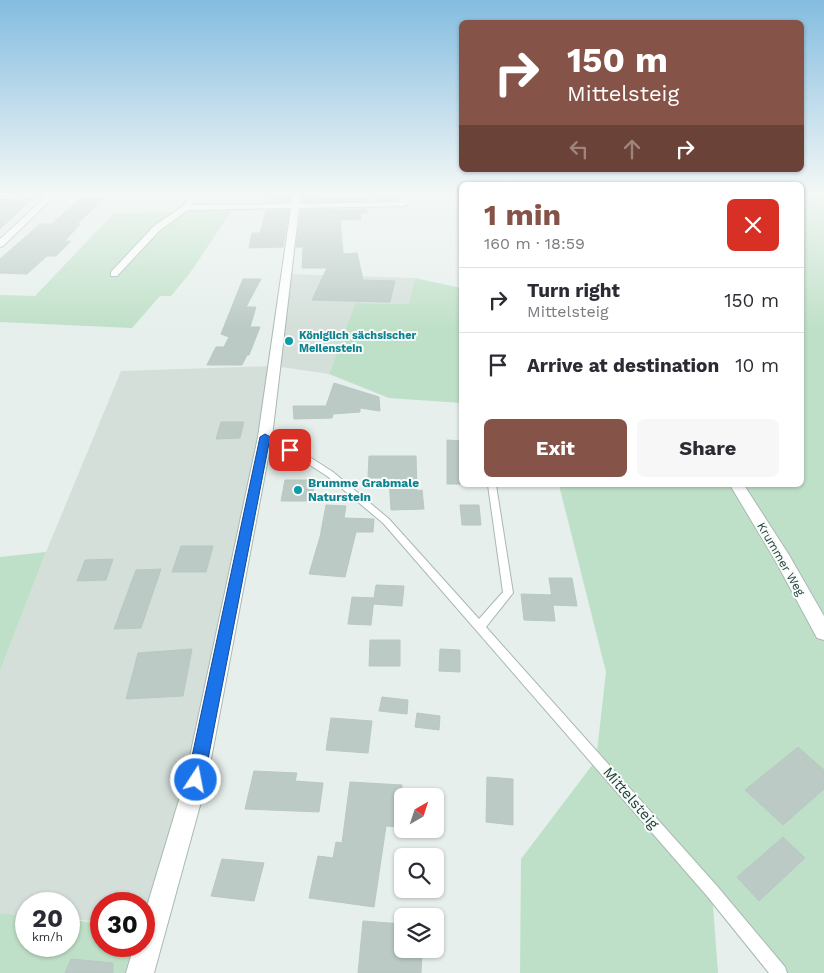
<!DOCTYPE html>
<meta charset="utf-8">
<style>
body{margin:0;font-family:"Work Sans",sans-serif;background:#f7f7f7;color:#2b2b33;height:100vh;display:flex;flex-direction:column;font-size:19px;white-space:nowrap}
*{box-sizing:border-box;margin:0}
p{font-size:16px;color:#7c7c81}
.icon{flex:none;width:28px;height:28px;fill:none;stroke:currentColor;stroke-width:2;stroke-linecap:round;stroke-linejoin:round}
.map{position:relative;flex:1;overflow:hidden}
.side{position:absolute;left:459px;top:182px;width:345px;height:305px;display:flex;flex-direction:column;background:#fff;border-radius:8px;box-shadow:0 1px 4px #0004}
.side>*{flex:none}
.top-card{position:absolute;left:459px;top:20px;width:345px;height:152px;border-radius:8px;box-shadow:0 1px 4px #0004;background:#855347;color:#fff;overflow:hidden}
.needle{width:32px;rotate:39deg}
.fabs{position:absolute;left:394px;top:788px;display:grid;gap:10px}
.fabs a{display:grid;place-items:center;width:50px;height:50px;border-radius:8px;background:#fff;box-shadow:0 1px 4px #0004;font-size:25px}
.speed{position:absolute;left:15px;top:892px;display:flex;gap:10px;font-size:25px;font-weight:700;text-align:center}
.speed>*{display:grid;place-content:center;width:65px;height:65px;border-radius:50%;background:#fff;box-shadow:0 1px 4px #0004;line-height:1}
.speed small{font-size:12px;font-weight:400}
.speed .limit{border:8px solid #d22;background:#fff;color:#111}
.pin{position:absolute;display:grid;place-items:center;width:42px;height:42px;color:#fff;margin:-21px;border-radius:10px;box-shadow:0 2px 8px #0006}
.me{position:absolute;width:55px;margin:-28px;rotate:11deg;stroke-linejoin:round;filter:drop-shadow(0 0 4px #0008)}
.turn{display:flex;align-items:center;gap:18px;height:105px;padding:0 25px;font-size:22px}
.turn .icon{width:65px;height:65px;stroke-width:2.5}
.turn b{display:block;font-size:35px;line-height:42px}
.lanes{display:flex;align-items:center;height:48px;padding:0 25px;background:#0003;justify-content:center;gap:25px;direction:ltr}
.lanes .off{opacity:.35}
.round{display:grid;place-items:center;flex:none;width:52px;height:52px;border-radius:8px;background:#f7f7f7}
.overview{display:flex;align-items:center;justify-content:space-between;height:85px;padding:0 25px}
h1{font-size:30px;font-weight:700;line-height:38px;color:#855347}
.button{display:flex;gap:10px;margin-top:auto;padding:10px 25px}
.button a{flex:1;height:58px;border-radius:8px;background:#855347;color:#fff;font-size:20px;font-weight:700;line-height:58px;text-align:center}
.button a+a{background:#f7f7f7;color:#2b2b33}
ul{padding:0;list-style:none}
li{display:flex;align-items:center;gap:15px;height:65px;padding:0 25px;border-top:1px solid #e1e1e2}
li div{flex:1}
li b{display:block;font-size:19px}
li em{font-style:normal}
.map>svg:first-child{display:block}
.built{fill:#d4dfda}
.green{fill:#bfe0c8}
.building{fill:#bbcac4;stroke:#b8c9c2}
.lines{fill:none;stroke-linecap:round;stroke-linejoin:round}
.lane-casing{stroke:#a8b8b2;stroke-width:2}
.street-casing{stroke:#a8b8b2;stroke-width:2}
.lane{fill:#fff;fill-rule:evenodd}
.street{fill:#fff;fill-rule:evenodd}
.route{fill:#1a73e8;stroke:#114b97}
.culture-dot{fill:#0f9aa8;stroke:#f7fbf9;stroke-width:2}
.labels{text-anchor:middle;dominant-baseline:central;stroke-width:4;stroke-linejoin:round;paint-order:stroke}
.far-culture-label{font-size:11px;font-weight:bold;fill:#0d838f;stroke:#f7fbf9;text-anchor:start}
.culture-label{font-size:12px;font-weight:bold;fill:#0d838f;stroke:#f7fbf9;text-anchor:start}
.street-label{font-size:12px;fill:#24423a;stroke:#f7fbf9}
.near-street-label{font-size:15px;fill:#24423a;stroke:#f7fbf9}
</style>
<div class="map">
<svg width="824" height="973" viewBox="0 0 824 973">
<rect width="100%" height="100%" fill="#e6efeb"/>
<!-- built -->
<path class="built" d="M288 274 415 278 410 304 355 303 329 374 274 366 265 437 153 927 144 926V904H101V922L69 919V904H26V916L0 913V671L46 552 121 371 274 366Z"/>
<!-- green -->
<path class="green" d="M801 193H824V973H779L712 892 718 973H520L521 859 596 760 606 672 559 485H801Z
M234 207 190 273 171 296H160L132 328 0 322V295L35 296 114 213 174 212 186 208Z
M415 278 461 288V403L389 398 329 374 355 303 409 304Z
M46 552 0 671V557Z
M0 913 26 916V946H69V920L101 923V946H144V927L153 928 140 973H0Z"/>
<!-- building -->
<path class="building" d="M275 193H291L290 202H268V198H274Z
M303 193H321L320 199 366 197V201L302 202Z
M374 193H395L397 200 374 201Z
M80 199H103L77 224H80L65 241H71L56 256H47L27 274 0 273V259L40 224H52Z
M31 200 0 229V201Z
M367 209 368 213H360L361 219 340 220 343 254 357 253 363 280 395 281 390 302 312 300 327 268H302L303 247H296L301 210Z
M266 210H289L283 247 249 248 252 233H260Z
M243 279H261L246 307H256L250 327H260L249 355H247L242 365H207L216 347H224L229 337 221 334Z
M334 383 379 397 380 411 360 408V412L333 414 332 418 294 419 293 406H326Z
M221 422H244L240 438 216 439Z
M447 440 461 441V484H447Z
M369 456H416L417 491 422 490 424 509 391 510 389 478H368Z
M285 480H315L312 501H281Z
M326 505 346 506 344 518 374 519 373 532H356L345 577 309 574 320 537Z
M460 505H479L481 525H462Z
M181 546H213L206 572H172Z
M113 559 106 580 77 581 85 560Z
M161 569 141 628 114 629 136 570Z
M549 578H572L577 606 553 605 555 621 524 620 521 594 551 595 552 598Z
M376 585 404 586 402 606 373 604Z
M352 597 374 598 371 625 348 624Z
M370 640H400V666H369Z
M192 649 183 696 126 699 138 653Z
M440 649 460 650V672L439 671Z
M382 697 408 700 407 714 379 711Z
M417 713 440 716 439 730 415 727Z
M331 718 372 721 368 753 326 750Z
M798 747 824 770V789L783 825 745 790Z
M254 771 297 773 295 781 323 783 319 812 245 809Z
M487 777 513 779V825L486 822Z
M350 782 402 785 399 827 386 826 374 907 309 898 318 856 333 858 336 842 342 843Z
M783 837 805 858 759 901 737 877Z
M222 859 264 863 254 901 211 896Z
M363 921 402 924V949H422L421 973H358Z
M71 959 113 963V973H65Z"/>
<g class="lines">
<!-- lane casing -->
<g class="lane-casing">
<path id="lane" d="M53 196 51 198 0 199V197Z
M262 435H268L305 454 333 472 389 519 479 619 503 592 488 485H496L513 593 486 627 717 886 785 967 787 973H769L707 896 383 523 327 476 299 458 262 439 261 437Z"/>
</g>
<!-- street casing -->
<g class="street-casing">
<path id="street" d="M50 193H58L3 246 0 247V239Z
M190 193H198L191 205 292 204 293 193H301L300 204 399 202 397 193H405L408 204 404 206 299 208 272 437 207 780 154 973H126L134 946H144V916L185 780 258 437 291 208 188 210 160 230 117 276H111V272L154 226 183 206Z
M730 485H744L789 555 824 616V640L817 638 775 560Z"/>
</g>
<!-- lane -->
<use href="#lane" class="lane"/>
<!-- street -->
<use href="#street" class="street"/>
</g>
<!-- sky -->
<linearGradient id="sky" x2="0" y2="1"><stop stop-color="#84bce0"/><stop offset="0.59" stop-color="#f4f8f6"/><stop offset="1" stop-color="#f4f8f6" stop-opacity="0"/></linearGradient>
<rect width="824" height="329" fill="url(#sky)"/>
<!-- route -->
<path class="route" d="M265 434 295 450 290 453 269 443 204 780 202 786 196 788 190 786 187 780 260 437Z"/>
<!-- markers -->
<g class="culture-dot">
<circle cx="289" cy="341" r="5"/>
<circle cx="298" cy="490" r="5"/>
</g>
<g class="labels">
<!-- far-culture labels -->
<g class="far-culture-label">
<text x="299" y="335">Königlich sächsischer<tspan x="299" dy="13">Meilenstein</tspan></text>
</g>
<!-- culture labels -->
<g class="culture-label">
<text x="308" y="483">Brumme Grabmale<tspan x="308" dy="14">Naturstein</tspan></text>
</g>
<!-- street labels -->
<g class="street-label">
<text transform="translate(781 559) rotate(60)">Krummer Weg</text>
</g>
<!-- near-street labels -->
<g class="near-street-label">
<text transform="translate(631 798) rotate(49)">Mittelsteig</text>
</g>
</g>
</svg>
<div class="fabs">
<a><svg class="needle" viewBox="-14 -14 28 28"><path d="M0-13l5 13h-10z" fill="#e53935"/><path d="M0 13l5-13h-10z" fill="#7c7c81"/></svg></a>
<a><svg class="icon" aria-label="search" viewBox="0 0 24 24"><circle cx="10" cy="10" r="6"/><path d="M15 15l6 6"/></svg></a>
<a><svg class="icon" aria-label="layers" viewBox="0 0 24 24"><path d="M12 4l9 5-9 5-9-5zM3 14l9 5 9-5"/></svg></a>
</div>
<div class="speed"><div>20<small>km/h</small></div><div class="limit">30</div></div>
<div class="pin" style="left:290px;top:450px;background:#d93025"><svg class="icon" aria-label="arrive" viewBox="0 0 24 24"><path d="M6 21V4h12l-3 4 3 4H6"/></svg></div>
<svg class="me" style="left:196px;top:780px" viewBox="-20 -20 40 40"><circle r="17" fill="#1a73e8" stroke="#fff" stroke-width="3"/><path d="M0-11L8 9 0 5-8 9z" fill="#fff"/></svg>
<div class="top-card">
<div class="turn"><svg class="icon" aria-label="right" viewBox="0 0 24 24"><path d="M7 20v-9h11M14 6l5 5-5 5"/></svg><div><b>150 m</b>Mittelsteig</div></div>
<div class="lanes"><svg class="icon off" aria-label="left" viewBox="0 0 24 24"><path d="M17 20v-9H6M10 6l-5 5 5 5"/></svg><svg class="icon off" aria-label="ahead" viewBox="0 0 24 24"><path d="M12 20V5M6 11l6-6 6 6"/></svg><svg class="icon" aria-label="right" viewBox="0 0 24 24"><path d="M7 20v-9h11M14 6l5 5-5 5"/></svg></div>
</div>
<section class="side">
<div class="overview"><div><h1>1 min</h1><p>160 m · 18:59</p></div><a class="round" style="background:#d93025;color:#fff"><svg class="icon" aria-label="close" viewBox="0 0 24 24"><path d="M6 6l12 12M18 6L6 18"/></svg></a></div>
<ul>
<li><svg class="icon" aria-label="right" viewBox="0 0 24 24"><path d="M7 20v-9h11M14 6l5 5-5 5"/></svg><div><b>Turn right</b><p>Mittelsteig</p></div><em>150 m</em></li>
<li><svg class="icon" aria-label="arrive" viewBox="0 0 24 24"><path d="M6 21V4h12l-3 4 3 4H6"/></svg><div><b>Arrive at destination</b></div><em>10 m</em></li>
</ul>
<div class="button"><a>Exit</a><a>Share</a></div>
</section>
</div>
